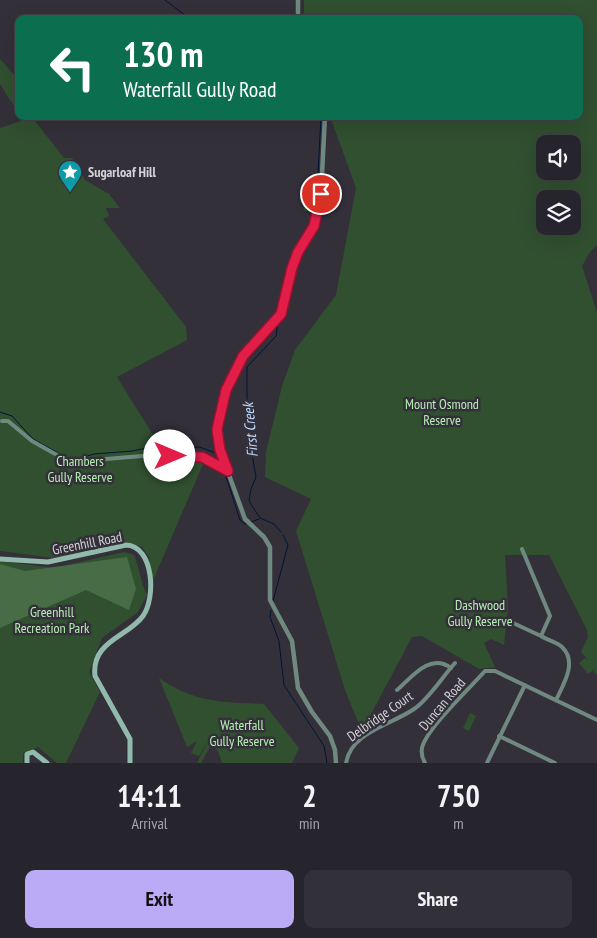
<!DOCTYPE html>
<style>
body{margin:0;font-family:"PT Sans Narrow",sans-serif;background:#323038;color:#f1f3f6;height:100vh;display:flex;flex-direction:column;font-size:19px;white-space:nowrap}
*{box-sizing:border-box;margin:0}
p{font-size:16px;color:#a4a4a9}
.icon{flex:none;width:28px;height:28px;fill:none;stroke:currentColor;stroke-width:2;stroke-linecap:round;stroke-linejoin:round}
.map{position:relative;height:763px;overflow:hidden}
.drawer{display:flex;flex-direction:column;background:#26242c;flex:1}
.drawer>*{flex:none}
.guide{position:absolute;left:15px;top:15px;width:568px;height:105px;border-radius:10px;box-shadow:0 5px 20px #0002,0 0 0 1px #424148;background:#0b6e4f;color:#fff;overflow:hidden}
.tools{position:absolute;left:536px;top:135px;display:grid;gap:10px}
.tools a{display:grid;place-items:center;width:45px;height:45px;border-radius:10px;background:#26242c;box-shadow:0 5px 20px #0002,0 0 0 1px #424148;font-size:25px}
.pin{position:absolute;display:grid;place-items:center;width:42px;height:42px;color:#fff;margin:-21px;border:2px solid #fff;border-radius:50%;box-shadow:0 1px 5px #0007}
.me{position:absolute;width:55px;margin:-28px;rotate:90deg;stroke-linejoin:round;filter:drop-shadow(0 0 4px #0008)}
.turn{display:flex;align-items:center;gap:18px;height:105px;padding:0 25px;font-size:22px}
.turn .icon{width:65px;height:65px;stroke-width:2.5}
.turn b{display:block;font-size:35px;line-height:42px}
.eta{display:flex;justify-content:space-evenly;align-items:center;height:85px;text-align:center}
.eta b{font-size:30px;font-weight:800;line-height:35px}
.action{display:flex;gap:10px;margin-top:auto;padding:10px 25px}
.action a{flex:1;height:58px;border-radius:10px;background:#bbaaf6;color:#111;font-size:20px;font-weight:800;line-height:58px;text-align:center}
.action a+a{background:#323038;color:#f1f3f6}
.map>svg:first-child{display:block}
.green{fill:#315030;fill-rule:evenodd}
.forest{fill:#486c46}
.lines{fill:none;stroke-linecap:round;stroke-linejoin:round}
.stream{stroke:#001435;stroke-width:1}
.minor{stroke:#708980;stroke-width:4}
.tertiary{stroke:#708980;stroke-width:4.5}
.secondary{stroke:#91baac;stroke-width:5}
.route-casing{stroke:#92132f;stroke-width:12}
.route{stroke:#e11d48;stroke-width:9}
.labels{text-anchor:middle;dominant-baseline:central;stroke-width:5;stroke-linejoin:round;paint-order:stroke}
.poi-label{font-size:14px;font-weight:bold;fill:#d5d3d9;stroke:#33303a;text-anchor:start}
.park-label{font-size:14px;fill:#b5efb2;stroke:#33303a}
.street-label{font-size:14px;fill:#d5d3d9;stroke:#33303a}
.water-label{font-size:15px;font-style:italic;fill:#bdd9ff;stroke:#33303a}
</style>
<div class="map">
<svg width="597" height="763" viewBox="0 0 597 763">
<rect width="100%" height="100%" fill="#33303a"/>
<!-- green -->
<path class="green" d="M304 0H597V245L590 252 582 266 597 312V675L594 672 595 669 588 674 579 663 585 658 588 660 581 652 588 637 587 630 549 555H505L508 608 504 645 491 639 484 643 495 667 479 669 422 636 412 637 362 731 346 693 296 531 311 499 265 477 266 452 282 386 295 350 336 295 356 188 330 116H579V19H304ZM545 144H572V171H545ZM545 199H572V226H545Z
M0 59 19 80V114L0 84Z
M20 116H31L64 158H72L85 180 109 194 120 208H106L109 216 103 219 186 327 187 340 117 377 153 435 201 452 203 464 152 583 149 557 142 547 125 542 54 558 0 551V128L21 121Z
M308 195 315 197 311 212 303 210Z
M124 552 134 555C140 569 140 581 147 595L138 612 102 638 89 672 100 692 66 763H57L38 747 23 753V763H0V561L54 568Z
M159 678C196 703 221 702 264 704L299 748 292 763H222L218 751 211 745 201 763H197L207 743 199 756 191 753 197 741 187 747Z
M470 713 476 716 469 731 463 728Z"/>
<!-- forest -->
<path class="forest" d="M127 557 136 589 129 610 86 590 0 628V564L25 571Z"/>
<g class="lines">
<!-- stream -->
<path class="stream" d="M165 0 190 19
M312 225 317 194 321 116
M278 313 288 263 304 236
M278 322 276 336 247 367V426L256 477 251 489 249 501 260 518 274 524 281 532
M0 412 12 416 33 439 65 457 74 460 94 454 132 451 157 446 179 450 199 447 216 453 223 465
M225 473 240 520 245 524 248 523
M251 522 259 519
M273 601 288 545 283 535
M271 610 270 617 279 641 284 685 324 746 327 763"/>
<!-- minor -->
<path class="minor" d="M2 421H8L32 441 66 460 84 465 106 459 142 456H197L215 462 227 470
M522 549 550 616 541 636C547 640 557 642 562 647 578 662 563 685 556 700
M511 622 541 636
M397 690C411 678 430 652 451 668
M499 736 555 763
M346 763C351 732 391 725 414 709 428 700 443 676 455 663
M425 763C422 758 421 754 422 748 426 729 471 687 485 671H495L597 720
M487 763 525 685"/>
<!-- tertiary -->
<path class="tertiary" d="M298 0V19
M325 116 321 194 317 220 297 252 281 314 243 356 232 374 222 403 217 429 220 450 245 519 264 537 270 547V600L292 641 298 688 312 712 330 736 335 750 336 763"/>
<!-- secondary -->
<path class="secondary" d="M0 559 48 562 126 545C154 546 156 598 143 616 128 637 91 641 95 676L130 739V763
M27 763V754L33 752 47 763"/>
</g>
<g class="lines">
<!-- route casing -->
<g class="route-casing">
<path id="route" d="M170 456 202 457 228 471 220 450 217 429 226 390 243 356 281 314 292 268 298 252 314 226 321 194"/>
</g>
<!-- route -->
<use href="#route" class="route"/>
</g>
<!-- icons -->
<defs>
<g id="sight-pin" transform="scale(1.25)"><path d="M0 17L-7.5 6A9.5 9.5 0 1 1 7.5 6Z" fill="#0f9aa8" stroke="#33303a"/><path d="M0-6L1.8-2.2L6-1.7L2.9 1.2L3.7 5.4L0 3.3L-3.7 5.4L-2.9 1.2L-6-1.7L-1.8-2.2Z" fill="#fff"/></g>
</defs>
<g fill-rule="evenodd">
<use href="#sight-pin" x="70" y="172"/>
</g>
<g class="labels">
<!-- poi labels -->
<g class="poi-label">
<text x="88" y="172">Sugarloaf Hill</text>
</g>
<!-- park labels -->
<g class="park-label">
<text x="442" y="404">Mount Osmond<tspan x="442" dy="16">Reserve</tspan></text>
<text x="80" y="461">Chambers<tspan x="80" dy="16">Gully Reserve</tspan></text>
<text x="480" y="605">Dashwood<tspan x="480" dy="16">Gully Reserve</tspan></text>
<text x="52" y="612">Greenhill<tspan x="52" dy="16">Recreation Park</tspan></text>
<text x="242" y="725">Waterfall<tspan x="242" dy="16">Gully Reserve</tspan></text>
</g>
<!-- street labels -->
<g class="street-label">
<text transform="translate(87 543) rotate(-11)">Greenhill Road</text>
<text transform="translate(442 704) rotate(-50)">Duncan Road</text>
<text transform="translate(380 716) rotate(-35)">Delbridge Court</text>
</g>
<!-- water labels -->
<g class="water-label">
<text transform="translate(250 430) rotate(-95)">First Creek</text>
</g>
</g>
</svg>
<div class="tools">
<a><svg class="icon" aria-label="sound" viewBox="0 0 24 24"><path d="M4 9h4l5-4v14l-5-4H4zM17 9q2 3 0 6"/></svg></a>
<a><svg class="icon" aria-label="layers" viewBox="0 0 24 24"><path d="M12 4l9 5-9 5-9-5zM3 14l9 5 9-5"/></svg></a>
</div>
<div class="pin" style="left:321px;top:194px;background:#d93025"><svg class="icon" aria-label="arrive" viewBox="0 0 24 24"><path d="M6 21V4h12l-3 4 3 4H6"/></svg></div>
<svg class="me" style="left:170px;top:456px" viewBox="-20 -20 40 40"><circle r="19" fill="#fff"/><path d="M0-13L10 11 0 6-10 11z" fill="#e11d48"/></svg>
<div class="guide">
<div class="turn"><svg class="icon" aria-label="left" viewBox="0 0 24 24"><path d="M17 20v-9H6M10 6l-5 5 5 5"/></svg><div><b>130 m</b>Waterfall Gully Road</div></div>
</div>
</div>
<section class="drawer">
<div class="eta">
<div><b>14:11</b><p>Arrival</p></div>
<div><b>2</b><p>min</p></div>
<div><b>750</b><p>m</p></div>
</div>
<div class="action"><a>Exit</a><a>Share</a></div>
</section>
